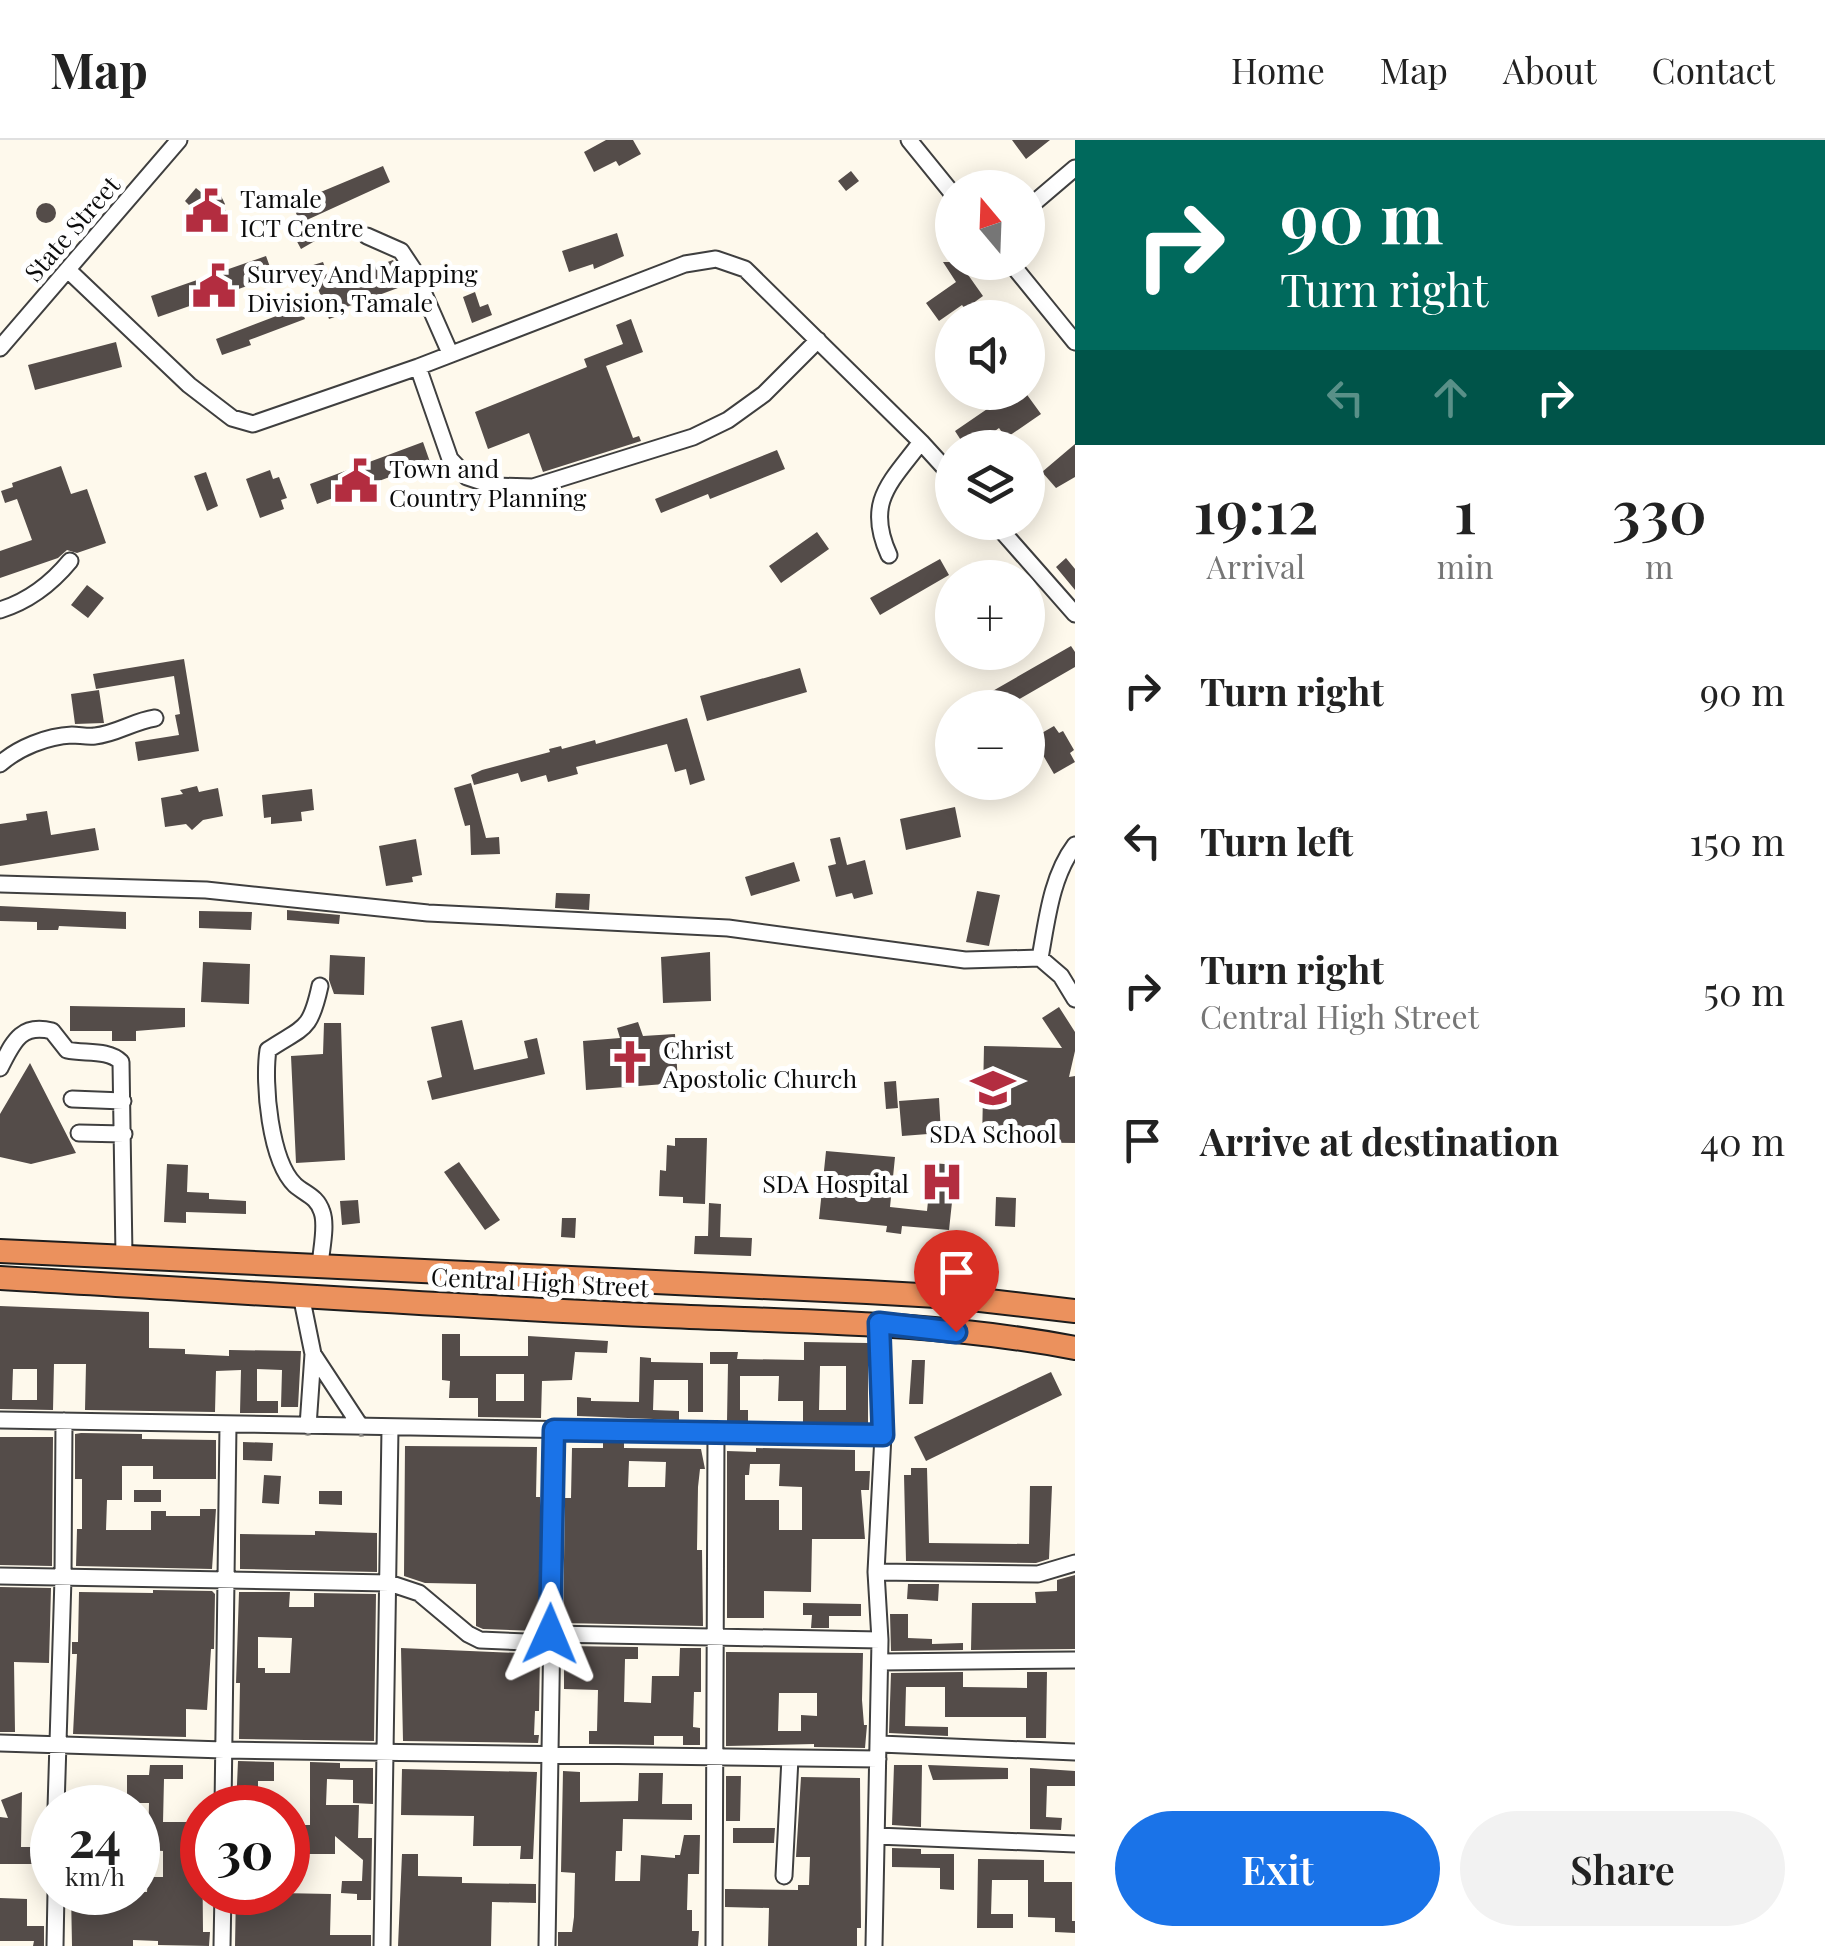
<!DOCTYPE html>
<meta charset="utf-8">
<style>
body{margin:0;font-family:"Playfair Display",serif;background:#f2f2f2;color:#222;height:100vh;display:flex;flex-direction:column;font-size:38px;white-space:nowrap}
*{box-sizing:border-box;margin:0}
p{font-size:32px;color:#767676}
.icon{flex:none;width:55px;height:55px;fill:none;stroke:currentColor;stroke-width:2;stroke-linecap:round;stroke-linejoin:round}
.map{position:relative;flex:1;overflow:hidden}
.sheet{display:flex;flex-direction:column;background:#fff;width:750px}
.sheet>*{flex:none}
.top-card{background:#00695c;color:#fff;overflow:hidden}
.needle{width:65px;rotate:341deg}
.fabs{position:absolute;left:935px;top:30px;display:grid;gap:20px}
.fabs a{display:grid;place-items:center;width:110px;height:110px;border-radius:50%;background:#fff;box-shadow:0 5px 25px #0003;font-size:50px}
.speed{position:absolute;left:30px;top:1645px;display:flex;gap:20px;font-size:50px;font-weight:700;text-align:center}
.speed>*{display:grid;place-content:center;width:130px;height:130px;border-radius:50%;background:#fff;box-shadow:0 5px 25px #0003;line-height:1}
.speed small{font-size:25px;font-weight:400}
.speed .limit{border:15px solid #d22;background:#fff;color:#111}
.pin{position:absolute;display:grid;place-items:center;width:85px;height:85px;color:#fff;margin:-102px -42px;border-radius:50% 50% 50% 0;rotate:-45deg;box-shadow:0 0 10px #0007}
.pin .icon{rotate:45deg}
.me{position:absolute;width:110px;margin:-55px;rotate:1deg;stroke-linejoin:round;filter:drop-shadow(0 0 8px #0008)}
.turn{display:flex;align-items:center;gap:35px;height:210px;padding:0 40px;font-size:45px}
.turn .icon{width:130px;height:130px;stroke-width:2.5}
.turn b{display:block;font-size:70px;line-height:85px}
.lanes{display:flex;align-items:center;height:95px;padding:0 40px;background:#0003;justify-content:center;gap:50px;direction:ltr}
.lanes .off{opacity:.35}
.eta{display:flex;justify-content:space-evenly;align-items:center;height:170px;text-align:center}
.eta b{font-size:60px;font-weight:600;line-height:70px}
.cta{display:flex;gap:20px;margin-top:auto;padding:20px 40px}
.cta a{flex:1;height:115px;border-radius:60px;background:#1a73e8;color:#fff;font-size:40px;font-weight:600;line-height:115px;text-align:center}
.cta a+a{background:#f2f2f2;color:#222}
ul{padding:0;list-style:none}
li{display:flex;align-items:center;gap:30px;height:150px;padding:0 40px}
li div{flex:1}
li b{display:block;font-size:38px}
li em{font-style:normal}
header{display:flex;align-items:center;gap:60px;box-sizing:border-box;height:140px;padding:0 50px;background:#fff;border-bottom:2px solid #e0e0e0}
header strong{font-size:48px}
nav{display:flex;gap:55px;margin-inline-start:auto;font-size:35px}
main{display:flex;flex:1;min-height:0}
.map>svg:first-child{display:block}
.building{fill:#544c49;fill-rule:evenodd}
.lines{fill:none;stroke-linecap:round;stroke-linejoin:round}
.minor-casing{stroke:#3f3f3f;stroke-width:19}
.highway-casing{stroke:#1d1d1d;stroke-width:26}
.minor{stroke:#fff;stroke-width:15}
.highway{stroke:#eb915d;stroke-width:22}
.route-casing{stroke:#114b97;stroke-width:25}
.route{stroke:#1a73e8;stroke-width:18}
.labels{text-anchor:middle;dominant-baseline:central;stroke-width:10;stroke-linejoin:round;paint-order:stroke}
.poi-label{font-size:25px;fill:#0c0c0c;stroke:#fff;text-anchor:start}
.street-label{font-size:25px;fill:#0c0c0c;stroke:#fff}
</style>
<header>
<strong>Map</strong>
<nav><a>Home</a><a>Map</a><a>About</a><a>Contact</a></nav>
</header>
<main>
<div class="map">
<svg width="1075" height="1806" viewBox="0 0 1075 1806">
<rect width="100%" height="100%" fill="#fef9ec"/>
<!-- building -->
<path class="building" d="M606 0H633L641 14 619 26 616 21 594 32 584 12Z
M1012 0H1050L1026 19Z
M383 26 390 42 309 79 320 98 301 109 293 94 303 89 292 64Z
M851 31 859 41 846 51 838 41Z
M196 48 202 53 206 49 220 54 225 64 223 68 232 76 215 94 210 89 205 93 185 75 192 68 185 61Z
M36 73a10 10 0 1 1 20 0a10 10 0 1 1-20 0Z
M617 93 624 116 594 129 593 124 569 132 562 111Z
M266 116 270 127 248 139 250 145 158 177 151 156Z
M393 120 406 145 341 169 343 174 329 179 310 126 323 122 331 143Z
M943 122H959L983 156 965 169 962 165 939 181 926 163 956 142Z
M475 152 480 167 488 164 492 175 472 183 463 157Z
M300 167 305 179 249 200 251 205 222 215 216 199Z
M631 179 643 212 606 226 633 298 639 296 641 301 543 332 529 293 488 309 475 272 587 227 584 219 623 204 616 185Z
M116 202 122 227 35 250 28 225Z
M1012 252H1025L1041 274 1006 298 999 288 980 302 985 308H966L955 291Z
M423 302 430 322 317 364 310 344Z
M1075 304V337L1056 348 1042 332Z
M777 310 785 329 710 359 708 354 661 373 655 359Z
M61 326 71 354 87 349 106 403 77 413 67 410 58 418 0 438V411L32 400 17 359 5 363 1 351 13 347 12 343Z
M270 330 273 339 279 337 287 358 281 360 284 369 260 378 246 339Z
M206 332 218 366 207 371 194 336Z
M817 392 829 409 781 443 769 426Z
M1066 418 1075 429V450L1056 427Z
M940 419 949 435 880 475 870 458Z
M87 445 104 458 88 478 71 465Z
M1071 506 1075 512V527L1004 568H963Z
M184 519 199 611 138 621 135 602 179 595 175 575 180 574 174 536 96 549 93 534Z
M800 528 807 552 707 581 700 556Z
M99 550 104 583 75 584 71 554Z
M687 578 705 640 690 645 686 629 675 632 667 604 576 627 578 634 548 642 546 635 521 642 518 633 474 645 471 635 482 630 550 612 549 609 561 606 562 609 595 600 596 604Z
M1054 586 1059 593 1063 591 1074 610 1070 613 1075 622 1054 634 1033 598Z
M471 643 486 698 499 697 500 714 471 715 470 685 465 686 454 648Z
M197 646 199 652 218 648 223 676 203 680 192 690 186 684 165 687 161 658 183 654 180 650Z
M312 649 314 670 301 672 302 681 271 684V677L264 678 262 655Z
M955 667 961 697 906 710 900 679Z
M47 671 51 695 95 688 99 710 0 726V684L27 680 26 674Z
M840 697 847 725 865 720 873 754 854 759 852 753 836 757 828 726 836 724 830 699Z
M416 699 422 735 412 737 413 742 386 746 379 706Z
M794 722 800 741 751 756 745 737Z
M977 751 1000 755 989 806 966 802Z
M556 753 590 754 589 770 555 768Z
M0 766 126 772V789L59 786 58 790H37V782L0 781Z
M287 770 340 775 339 784 287 780Z
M199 771 252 772 251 790 199 788Z
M710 812 711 861 663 863 661 817Z
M330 815 365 817 364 855 334 854 329 840Z
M203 822 250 824 249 864 201 862Z
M70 866 185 868V887L136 891V901H112V891H70Z
M1059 867 1075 892V911L1069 937 1075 936V1003L982 1002 984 906 1062 908 1042 878Z
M462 880 474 930 528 918 524 901 537 898 545 934 432 960 427 941 442 937 431 887Z
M638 882 643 896 675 894 678 943 586 950 583 901 620 898 617 888Z
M324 883H341L345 1020 296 1023 291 916 323 914Z
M30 923 76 1013 31 1024 0 1017V974Z
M896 941 898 968 886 969 884 942Z
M939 958 941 993 902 996 899 961Z
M675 998H707L705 1064 683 1063V1057L659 1056 660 1030 666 1031 667 1005 675 1006Z
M826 1011 895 1017 890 1067 927 1071 932 1023 956 1025 949 1090 902 1086 901 1094 886 1092 887 1086 819 1079Z
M459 1022 500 1080 485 1090 444 1032Z
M167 1024 188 1025 187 1052 209 1053V1059L246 1061V1074L186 1072V1083L164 1082Z
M996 1057 1016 1058 1015 1087 995 1086Z
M358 1060 360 1083 342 1085 340 1061Z
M709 1063 721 1064 720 1097 752 1098 751 1116 694 1114 695 1096H708Z
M562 1078H576L575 1098 561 1097Z
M0 1166 149 1172V1208L185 1209V1214L229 1216V1210L301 1211 298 1267H281L282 1230 257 1229V1261H278V1273H240L241 1230 216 1231 215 1272 85 1270 86 1224H54L53 1270 0 1269ZM13 1229H37V1260H12Z
M442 1194H460V1216H528V1196L608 1201 607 1213 575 1212 572 1240 542 1241 541 1278 478 1277V1258H449L450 1241 442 1240ZM496 1234H524V1261H496Z
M804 1202 868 1203V1284L803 1282V1261H778L779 1236H740V1270H748V1281H727L728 1224H710V1212H738L737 1219 804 1220ZM820 1226H846V1270H819Z
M640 1217 651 1218V1222L703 1223V1272H688V1240H654L653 1270 679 1271V1280L577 1276V1257L591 1258V1261L639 1262Z
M912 1220H925L923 1264H909Z
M1051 1232 1062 1255 926 1321 914 1297Z
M81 1293 142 1294V1299L216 1300V1339H153V1326H122V1360H107L106 1390H151V1371H166V1376H200V1369H216L212 1429 76 1426 77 1389H82V1339H75V1294Z
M0 1297H53L52 1426 0 1425Z
M243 1302 273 1303 272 1321 243 1320Z
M603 1302H624V1308L701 1309 705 1329H700L698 1347 697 1410H702L703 1486 563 1483 565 1358H571L572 1308H603ZM629 1321 666 1322 665 1347H628Z
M405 1306 537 1307 536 1357H540V1491L483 1489 476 1486V1444L425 1443 404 1436Z
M756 1308 855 1310V1331H870L869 1350H861L865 1399H812L811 1452 764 1451V1478H727V1311L756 1312ZM750 1324H780L779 1346 802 1347V1390H779V1360H745V1335H749Z
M911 1328H927L929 1403 1029 1404 1030 1346H1052L1049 1419 1036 1423 906 1421 904 1335H911Z
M264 1335 281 1336 279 1364 262 1363Z
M134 1350H161V1362H134Z
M319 1351H342V1365L319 1364Z
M315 1391 377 1393V1432L240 1429V1394L315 1395Z
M1075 1435V1509L971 1510 972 1463H1036L1035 1452 1057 1451V1440Z
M908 1444H939L938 1461 907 1459Z
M0 1447 51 1448 49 1523 14 1522 15 1592H0Z
M153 1450 212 1451 215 1454 214 1509H211L207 1570 186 1569V1597L73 1594 77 1514H72V1502H78L79 1452 153 1453Z
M239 1452H290L289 1467H314V1453L376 1454 374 1601 239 1599 240 1543H236ZM258 1497 292 1498 290 1533H265V1528H258Z
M803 1463 861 1464V1476H829V1488H811L812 1475H803Z
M890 1474H908V1498L932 1499V1504L963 1503V1510L891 1511Z
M564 1506 638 1507V1519H625L624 1562H627L651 1563 652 1536H679L680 1508H701V1552H694L693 1587 700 1588V1605H683V1596H654V1605L589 1604V1591H597L598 1550 564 1549Z
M401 1508 540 1514 539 1571H535L534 1595H539L538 1603 403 1601Z
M726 1512 863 1513 862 1560 864 1585H867L865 1608 814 1607V1604L726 1606ZM779 1553H817V1576L801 1575V1591H778Z
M963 1532V1547L1027 1548V1532H1047L1046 1598H1026V1577H945V1547H906L905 1586 948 1587V1596L889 1593 891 1533Z
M238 1621 274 1622V1641H258V1668H236Z
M310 1622 340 1623V1628H373V1664L353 1663V1640L327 1639 326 1665H359L358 1698H372L371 1760H357V1754L341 1753 342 1741H362L363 1720 335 1696V1714H301V1728H288V1685H310Z
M150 1625H183V1639H164L163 1682H202L203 1792H210L209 1806 158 1805V1801L133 1800V1806H72L71 1752H147L148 1737H163V1711L148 1710 149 1663H127V1635H149Z
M894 1625H922L921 1687 892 1685Z
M928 1625 1008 1628V1639L933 1640Z
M1030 1628 1075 1631V1646H1047L1046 1677 1062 1678 1061 1690 1030 1689Z
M402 1629 537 1632 533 1719H520L521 1706H473L474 1676 401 1675Z
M563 1631 580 1632V1662L638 1661 639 1633H663L662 1664H692V1680L623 1679 622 1711H616L615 1741H640L641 1715 675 1718V1715H680L684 1695H700L699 1734H688L687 1770H692V1791H699L698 1806H558V1792H572L574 1777 575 1733 561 1732Z
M726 1636H741L740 1681H726Z
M801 1637 860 1638 861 1788H857V1806H768L769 1768 725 1767V1749L798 1750V1745H809L810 1717H796Z
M22 1652 21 1707H36V1724H0V1677L8 1678 1 1660Z
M733 1688H775L774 1703H733Z
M892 1708 921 1709V1714H954V1750L940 1749V1728L892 1727Z
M402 1714H418V1736L462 1737V1743L536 1744V1763L492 1762 491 1806H398Z
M978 1719 1044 1720V1742H1072V1781H1075V1793L1055 1792V1778L1028 1777V1740H992L991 1774H1013V1788H977Z
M236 1752 331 1754 330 1795H371V1806H235Z
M0 1758 27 1759V1786H44V1806H33L34 1801H0Z"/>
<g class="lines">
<!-- minor casing -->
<g class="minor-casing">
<path id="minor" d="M909 0 952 53
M1028 68 1075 28
M367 96 401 111 413 129 450 213
M1010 122 1075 202
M68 130 189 245 232 278 253 284 418 227 685 124 716 119 745 129 921 302 952 336
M0 208 179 0
M418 227 450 319 467 337 494 346 533 347 693 297 728 280 764 254 818 200
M994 382 1075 474
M889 415C865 362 890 343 921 302
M0 470C29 461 51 444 70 421
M0 624C18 608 47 596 72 595 79 595 88 597 95 596 116 594 134 581 155 578
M0 744 206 750 428 773 728 788 965 820 1040 818C1047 780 1051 737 1075 705
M1040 818 1061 836 1075 859
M0 928C13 903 20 883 52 891L67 910C84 914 108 909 121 922L124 1116
M72 959 123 961
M79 993 124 994
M320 1126C321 1110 327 1086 322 1072 317 1056 305 1054 295 1045 270 1021 263 943 268 910 304 886 310 892 320 846
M301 1155 313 1214 308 1286
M313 1214 361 1287
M0 1280 883 1295
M876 1432 1038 1434 1075 1423
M0 1436 389 1443 419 1453 468 1494 480 1500 551 1503
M551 1494 880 1500
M880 1522 1075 1520
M0 1603 224 1610 878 1619
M880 1604 1075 1612
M56 1668 63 1438 64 1281
M223 1668 228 1285
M877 1696 1075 1704
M784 1736 790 1618
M55 1806 56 1752
M222 1806 223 1752
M382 1806 390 1288
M547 1806 555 1290
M714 1806 716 1293
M874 1806 880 1500 876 1432 883 1295 879 1183"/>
</g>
<!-- highway casing -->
<g class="highway-casing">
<path id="highway" d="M0 1111 867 1152 954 1157 1075 1171
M0 1138C222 1151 445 1166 667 1176 803 1182 940 1182 1075 1208"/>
</g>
<!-- minor -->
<use href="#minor" class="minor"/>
<!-- highway -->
<use href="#highway" class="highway"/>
</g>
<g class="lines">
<!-- route casing -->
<g class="route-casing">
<path id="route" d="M550 1494 554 1290 883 1295 879 1183 956 1192"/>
</g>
<!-- route -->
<use href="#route" class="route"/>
</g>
<!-- icons -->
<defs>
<g id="civic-bare" transform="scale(3.45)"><path d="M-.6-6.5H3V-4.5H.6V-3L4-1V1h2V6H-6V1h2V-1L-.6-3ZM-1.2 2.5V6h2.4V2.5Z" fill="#b32d40" stroke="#fff" stroke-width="2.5" paint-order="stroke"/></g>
<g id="church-bare" transform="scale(3.45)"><path d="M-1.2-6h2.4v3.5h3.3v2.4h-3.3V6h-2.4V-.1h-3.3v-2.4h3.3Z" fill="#b32d40" stroke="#fff" stroke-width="2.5" paint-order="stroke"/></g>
<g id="school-bare" transform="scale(3.45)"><path d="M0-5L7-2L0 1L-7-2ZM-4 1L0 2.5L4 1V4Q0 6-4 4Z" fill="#b32d40" stroke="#fff" stroke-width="2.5" paint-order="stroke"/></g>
<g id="hospital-bare" transform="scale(3.45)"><path d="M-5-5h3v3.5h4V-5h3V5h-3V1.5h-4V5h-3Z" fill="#b32d40" stroke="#fff" stroke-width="2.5" paint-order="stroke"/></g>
</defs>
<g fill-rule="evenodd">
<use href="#civic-bare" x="207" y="71"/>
<use href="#civic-bare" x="214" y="146"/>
<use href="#civic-bare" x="356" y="341"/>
<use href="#church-bare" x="630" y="922"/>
<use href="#school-bare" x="993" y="948"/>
<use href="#hospital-bare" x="942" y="1042"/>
</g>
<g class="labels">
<!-- poi labels -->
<g class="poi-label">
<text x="240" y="57">Tamale<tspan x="240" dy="29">ICT Centre</tspan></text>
<text x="247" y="132">Survey And Mapping<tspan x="247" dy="29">Division, Tamale</tspan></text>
<text x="389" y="327">Town and<tspan x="389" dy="29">Country Planning</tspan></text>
<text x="663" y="908">Christ<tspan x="663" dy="29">Apostolic Church</tspan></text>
<text x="993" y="992" text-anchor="middle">SDA School</text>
<text x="909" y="1042" text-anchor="end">SDA Hospital</text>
</g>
<!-- street labels -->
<g class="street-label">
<text transform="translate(71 88) rotate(-49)">State Street</text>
<text transform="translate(540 1141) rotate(3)">Central High Street</text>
</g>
</g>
</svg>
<div class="fabs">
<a><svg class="needle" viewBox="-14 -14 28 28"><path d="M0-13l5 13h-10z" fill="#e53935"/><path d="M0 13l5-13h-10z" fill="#767676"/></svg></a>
<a><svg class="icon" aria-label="sound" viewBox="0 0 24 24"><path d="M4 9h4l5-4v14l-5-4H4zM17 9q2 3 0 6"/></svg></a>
<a><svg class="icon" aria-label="layers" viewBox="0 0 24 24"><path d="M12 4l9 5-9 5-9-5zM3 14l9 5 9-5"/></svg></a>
<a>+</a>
<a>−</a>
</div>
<div class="speed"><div>24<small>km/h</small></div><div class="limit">30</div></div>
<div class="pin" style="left:956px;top:1192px;background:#d93025"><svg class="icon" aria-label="arrive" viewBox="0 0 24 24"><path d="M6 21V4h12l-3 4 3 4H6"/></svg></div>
<svg class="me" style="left:550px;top:1494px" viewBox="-20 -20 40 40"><path d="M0-17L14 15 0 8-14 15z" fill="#1a73e8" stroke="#fff" stroke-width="4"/></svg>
</div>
<section class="sheet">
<div class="top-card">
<div class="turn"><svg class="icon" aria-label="right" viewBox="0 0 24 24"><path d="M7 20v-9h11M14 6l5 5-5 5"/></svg><div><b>90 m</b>Turn right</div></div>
<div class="lanes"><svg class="icon off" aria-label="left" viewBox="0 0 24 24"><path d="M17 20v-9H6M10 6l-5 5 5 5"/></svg><svg class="icon off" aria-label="ahead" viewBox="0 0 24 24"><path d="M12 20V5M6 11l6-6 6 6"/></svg><svg class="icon" aria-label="right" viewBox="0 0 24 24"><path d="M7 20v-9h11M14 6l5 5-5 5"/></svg></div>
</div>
<div class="eta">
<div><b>19:12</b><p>Arrival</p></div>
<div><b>1</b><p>min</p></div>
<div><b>330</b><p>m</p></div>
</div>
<ul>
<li><svg class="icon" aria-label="right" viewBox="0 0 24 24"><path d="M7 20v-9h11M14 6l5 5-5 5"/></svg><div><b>Turn right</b></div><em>90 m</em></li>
<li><svg class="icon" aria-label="left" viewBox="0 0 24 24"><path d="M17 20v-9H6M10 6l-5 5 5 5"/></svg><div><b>Turn left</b></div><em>150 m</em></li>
<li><svg class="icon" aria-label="right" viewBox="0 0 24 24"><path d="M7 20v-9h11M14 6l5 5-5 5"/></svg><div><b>Turn right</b><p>Central High Street</p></div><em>50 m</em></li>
<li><svg class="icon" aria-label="arrive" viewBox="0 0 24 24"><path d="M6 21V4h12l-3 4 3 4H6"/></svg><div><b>Arrive at destination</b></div><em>40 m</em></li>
</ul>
<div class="cta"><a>Exit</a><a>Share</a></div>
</section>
</main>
